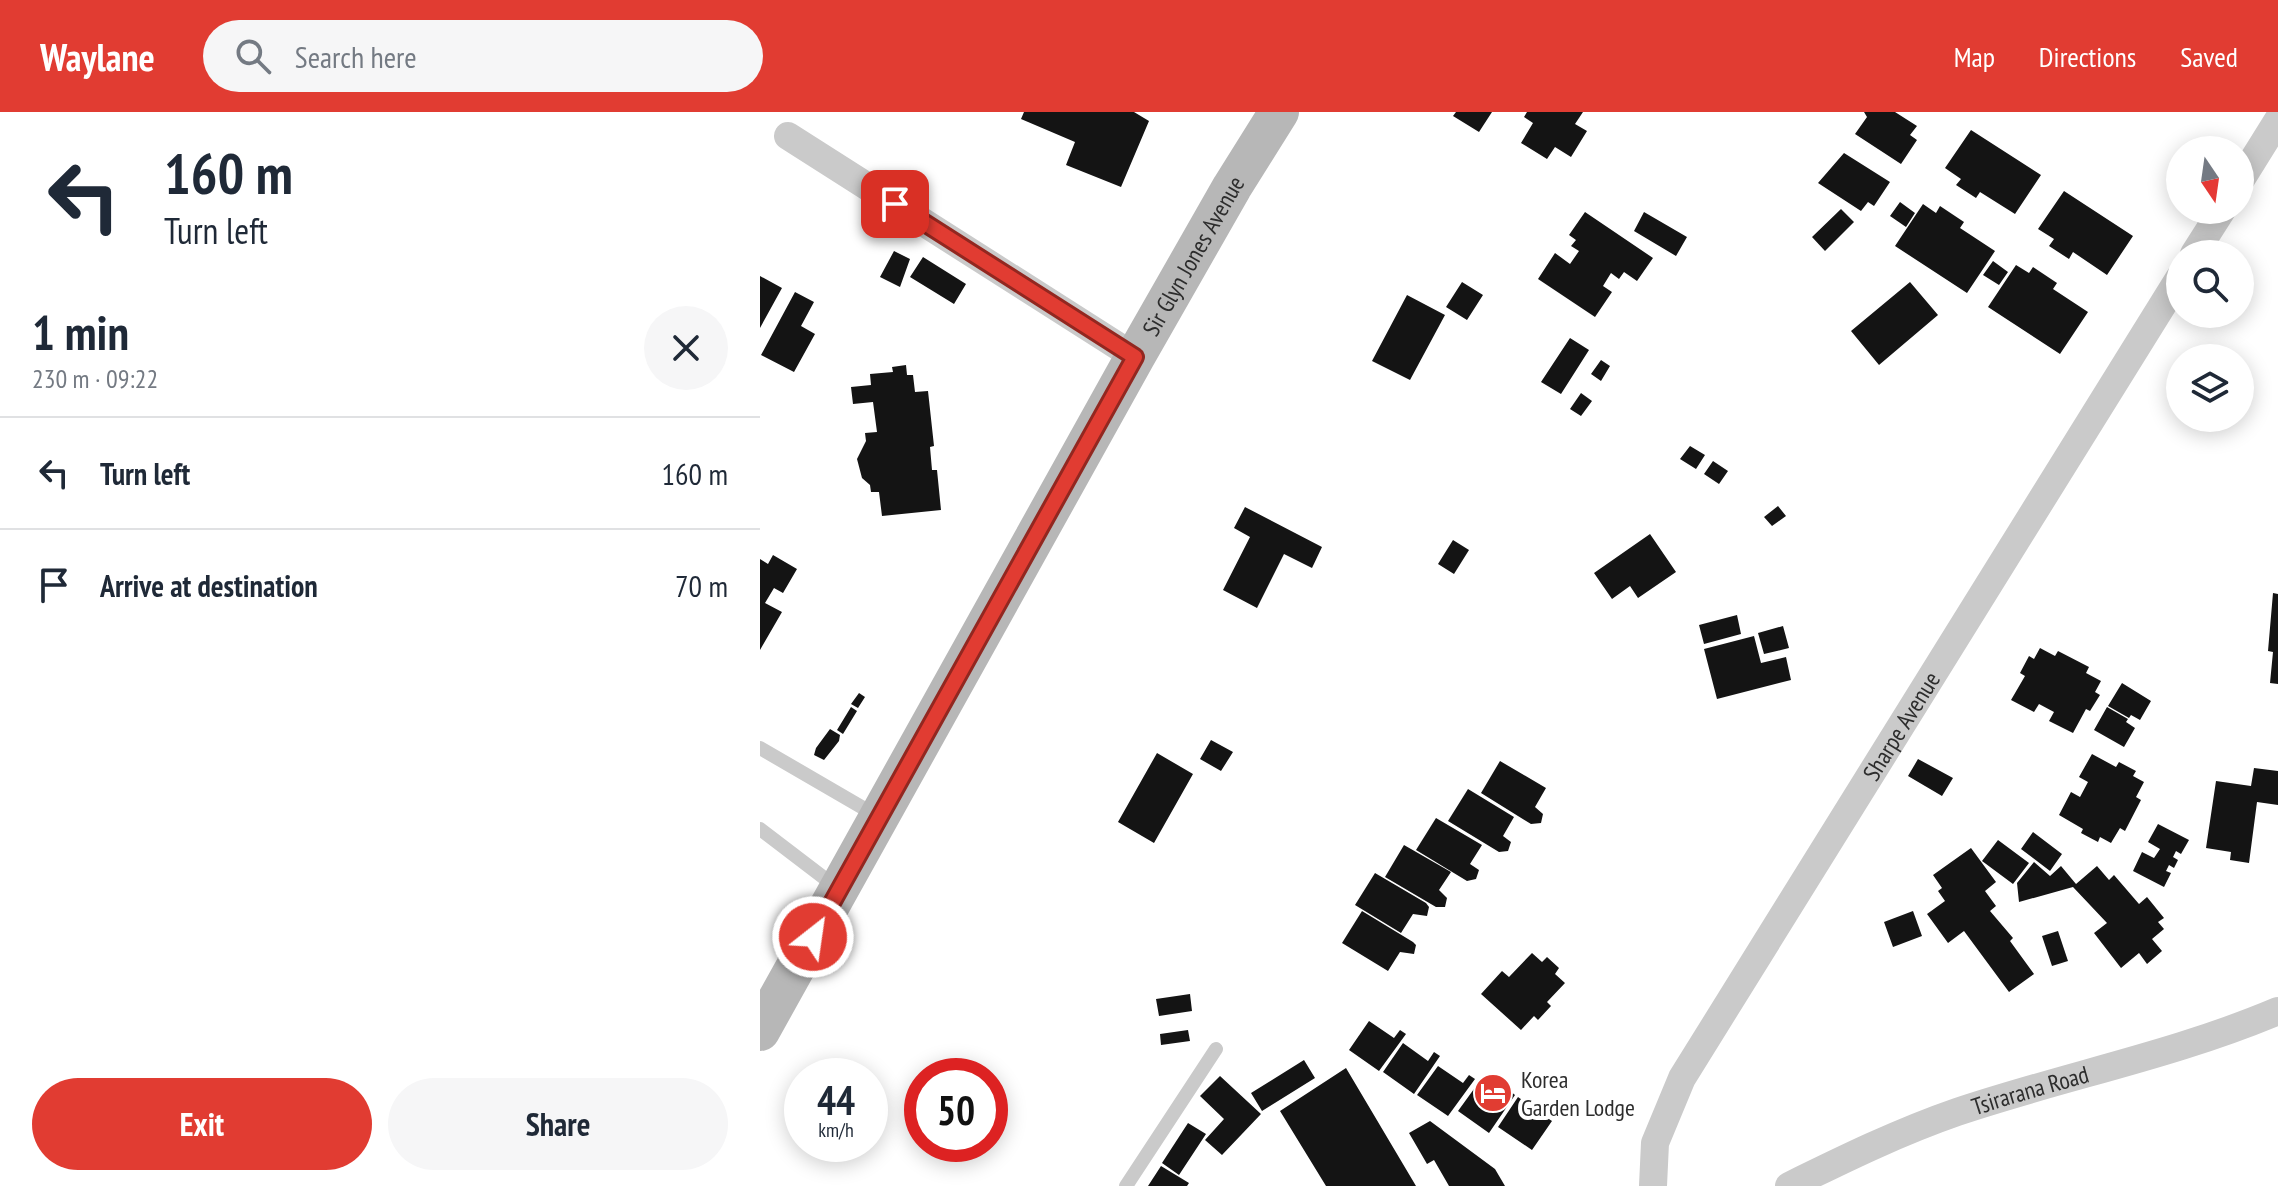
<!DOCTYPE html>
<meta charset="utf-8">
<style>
body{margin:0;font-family:"PT Sans Narrow",sans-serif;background:#f6f6f7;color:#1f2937;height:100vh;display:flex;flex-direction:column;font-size:30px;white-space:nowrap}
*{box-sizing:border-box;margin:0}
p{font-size:26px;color:#747a83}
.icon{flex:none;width:44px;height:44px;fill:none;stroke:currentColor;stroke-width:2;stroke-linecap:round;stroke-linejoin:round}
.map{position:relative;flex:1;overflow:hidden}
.panel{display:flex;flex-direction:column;background:#fff;width:760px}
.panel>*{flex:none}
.hud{background:#fff;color:#1f2937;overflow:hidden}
.needle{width:52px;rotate:167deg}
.controls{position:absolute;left:1406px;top:24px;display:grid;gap:16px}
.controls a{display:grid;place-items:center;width:88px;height:88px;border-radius:50%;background:#fff;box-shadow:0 4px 20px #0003;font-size:40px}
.speed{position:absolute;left:24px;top:946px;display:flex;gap:16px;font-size:40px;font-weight:700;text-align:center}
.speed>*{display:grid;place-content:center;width:104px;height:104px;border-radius:50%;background:#fff;box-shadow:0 4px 20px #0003;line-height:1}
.speed small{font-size:20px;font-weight:400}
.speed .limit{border:12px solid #d22;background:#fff;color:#111}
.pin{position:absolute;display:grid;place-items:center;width:68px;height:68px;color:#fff;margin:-34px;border-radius:16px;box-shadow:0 4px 12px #0006}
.me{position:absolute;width:88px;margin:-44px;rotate:30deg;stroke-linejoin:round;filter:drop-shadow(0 0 6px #0008)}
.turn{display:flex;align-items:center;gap:28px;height:168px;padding:0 32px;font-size:36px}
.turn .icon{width:104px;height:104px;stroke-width:2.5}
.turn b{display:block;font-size:56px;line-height:68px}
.round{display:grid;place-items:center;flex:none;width:84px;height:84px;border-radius:42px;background:#f6f6f7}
.overview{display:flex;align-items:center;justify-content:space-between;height:136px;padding:0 32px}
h1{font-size:48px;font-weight:800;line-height:60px}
.cta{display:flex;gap:16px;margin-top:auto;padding:16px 32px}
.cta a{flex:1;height:92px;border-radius:48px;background:#e13c32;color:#fff;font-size:32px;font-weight:800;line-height:92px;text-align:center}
.cta a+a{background:#f6f6f7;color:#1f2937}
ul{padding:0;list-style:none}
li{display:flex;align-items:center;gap:24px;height:112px;padding:0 32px;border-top:2px solid #e0e1e3}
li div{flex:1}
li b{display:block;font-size:30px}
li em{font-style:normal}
header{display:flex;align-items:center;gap:48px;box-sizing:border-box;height:112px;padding:0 40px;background:#e13c32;color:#fff}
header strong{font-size:38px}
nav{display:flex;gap:44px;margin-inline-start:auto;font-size:28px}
.search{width:560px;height:72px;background:#f6f6f7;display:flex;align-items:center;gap:20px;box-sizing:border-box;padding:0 28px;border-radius:44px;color:#747a83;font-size:30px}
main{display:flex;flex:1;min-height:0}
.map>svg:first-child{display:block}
.building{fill:#141414}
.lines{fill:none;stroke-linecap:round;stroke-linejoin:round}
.service{stroke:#cacaca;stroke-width:14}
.minor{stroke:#cacaca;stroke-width:28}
.secondary{stroke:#b7b7b7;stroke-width:40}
.route-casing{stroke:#922720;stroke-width:20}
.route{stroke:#e13c32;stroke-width:14}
.labels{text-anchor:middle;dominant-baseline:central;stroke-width:8;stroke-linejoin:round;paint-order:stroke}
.street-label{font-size:24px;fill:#2d2d2d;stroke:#fff}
.poi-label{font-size:24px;fill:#2d2d2d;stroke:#fff;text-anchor:start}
</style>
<header>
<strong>Waylane</strong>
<div class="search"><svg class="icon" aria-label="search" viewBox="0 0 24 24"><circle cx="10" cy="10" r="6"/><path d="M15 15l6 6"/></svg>Search here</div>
<nav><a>Map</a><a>Directions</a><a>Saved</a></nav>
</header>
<main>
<section class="panel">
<div class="hud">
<div class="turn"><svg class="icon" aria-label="left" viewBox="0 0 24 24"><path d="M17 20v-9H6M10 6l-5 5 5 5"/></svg><div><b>160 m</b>Turn left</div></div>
</div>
<div class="overview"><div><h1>1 min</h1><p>230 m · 09:22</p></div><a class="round"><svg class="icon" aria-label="close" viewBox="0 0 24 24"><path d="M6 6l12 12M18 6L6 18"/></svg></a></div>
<ul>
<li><svg class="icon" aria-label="left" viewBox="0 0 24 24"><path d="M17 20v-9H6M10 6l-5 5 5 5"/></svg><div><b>Turn left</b></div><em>160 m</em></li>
<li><svg class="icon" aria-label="arrive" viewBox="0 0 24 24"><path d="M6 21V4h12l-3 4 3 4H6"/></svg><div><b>Arrive at destination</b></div><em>70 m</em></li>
</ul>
<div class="cta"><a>Exit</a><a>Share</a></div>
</section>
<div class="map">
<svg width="1518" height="1074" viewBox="0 0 1518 1074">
<rect width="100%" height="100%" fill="#fff"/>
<!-- building -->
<path class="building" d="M264 0H374L389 9 361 75 306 53 315 30 261 7Z
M696 0H732L719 20 693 4Z
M767 0H823L815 12 827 19 811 45 795 35 787 47 761 31 773 11 764 5Z
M1104 0H1135L1157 14 1150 23 1157 28 1141 52 1095 22 1107 5Z
M1211 18 1281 63 1255 102 1220 80 1216 86 1196 73 1201 67 1185 56Z
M1084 41 1130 70 1114 94 1108 90 1101 99 1058 71Z
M1304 79 1373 124 1347 163 1313 140 1309 147 1289 134 1294 127 1278 117Z
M1140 90 1155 101 1146 115 1130 104Z
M1163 92 1176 101 1180 94 1204 110 1200 116 1235 139 1207 181 1135 134Z
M1081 97 1094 110 1065 139 1052 125Z
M825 100 893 146 877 169 864 160 859 167 851 161 843 174 852 180 835 205 778 167 795 141 810 152 819 139 811 134 816 128 809 123Z
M884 100 927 125 916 144 874 119Z
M134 139 150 147 140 175 120 165Z
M163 145 206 172 194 192 150 165Z
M1233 149 1248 160 1239 173 1223 163Z
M1256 153 1269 161 1273 155 1297 171 1293 177 1328 200 1300 242 1228 195Z
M0 164 22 176 0 216Z
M702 170 723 183 707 208 686 195Z
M1150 170 1178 203 1119 253 1091 219Z
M35 180 54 190 41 214 55 222 34 260 1 243Z
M647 183 685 203 650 268 612 249Z
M810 226 829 238 801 282 781 270Z
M841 248 850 254 841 269 831 262Z
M146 253 147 263H153L155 280 168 279 174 334 170 335 172 358H177L181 398 122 404 119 380H111L110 373 102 366 97 347 106 329 105 321 117 320 113 290 93 292 91 275 111 273 110 262 133 260 132 255Z
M821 281 832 289 821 304 810 297Z
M930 334 945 343 936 357 920 347Z
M953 349 968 359 959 372 944 362Z
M1018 394 1026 404 1012 414 1004 405Z
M485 395 562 435 552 456 524 442 497 496 463 478 490 425 474 416Z
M890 422 916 460 878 486 870 474 852 487 834 461Z
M693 428 709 438 694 462 678 452Z
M13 443 37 457 23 481 14 476 5 491 22 500 0 538V447L8 452Z
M1513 481 1518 482V572L1510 571 1513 540 1508 539Z
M977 503 981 522 944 532 939 513Z
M1023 514 1029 536 1004 542 998 521Z
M994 524 1001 551 1026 545 1031 568 957 587 944 537Z
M1280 536 1295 544 1298 539 1329 555 1326 561 1341 569 1335 580 1340 583 1330 599 1326 597 1313 621 1289 609 1294 600 1279 592 1274 600 1251 588 1265 564 1260 561 1269 544 1274 547Z
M1362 571 1391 589 1380 608 1371 603 1369 606 1348 594Z
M99 581 105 585 98 596 91 592Z
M91 595 97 599 83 622 77 618Z
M1347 595 1368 607 1366 610 1375 616 1364 635 1334 618Z
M70 617 80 623 79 629 64 648 54 643 56 636Z
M451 628 473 640 461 659 440 647Z
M397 641 433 662 394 731 358 710Z
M1332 642 1356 655 1359 650 1376 659 1373 664 1384 670 1376 685 1381 688 1365 719 1360 716 1351 731 1340 725 1338 730 1321 721 1323 717 1299 703 1311 680 1320 685 1328 670 1319 665Z
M1158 647 1193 666 1182 684 1148 664Z
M740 649 786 676 775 695 783 702 781 711 771 712 721 681Z
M1494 656 1518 659V693L1497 690 1489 751 1470 748 1471 740 1446 736 1456 669 1491 674Z
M708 677 754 705 743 724 751 730 748 739 739 740 688 709Z
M676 706 722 733 710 752 719 758 716 767 707 769 656 738Z
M1398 712 1429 728 1421 742 1416 739 1413 745 1418 748 1414 756 1409 753 1406 759 1411 761 1404 775 1373 759 1382 740 1394 746 1400 737 1388 730Z
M1273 720 1302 742 1290 759 1261 737Z
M1238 728 1269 751 1253 772 1222 749Z
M644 733 691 760 679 778 687 786 685 795H676L625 765Z
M1211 736 1236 770 1225 779 1236 794 1230 799 1253 826 1250 829 1274 862 1249 880 1204 819 1188 831 1167 802 1185 789 1178 779 1182 776 1173 763Z
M1274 750 1290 764 1301 754 1316 772 1337 754 1349 768 1354 763 1379 792 1387 785 1404 806 1398 810 1404 817 1392 827 1402 839 1387 852 1379 841 1361 856 1334 821 1347 811 1313 775 1259 790 1257 771Z
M615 761 666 791 669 795 667 804 653 802 641 821 595 793Z
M602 799 653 830 656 833 654 842 640 840 628 859 582 831Z
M1153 799 1162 824 1133 835 1124 810Z
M1298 819 1308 849 1292 854 1282 824Z
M772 841 782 850 787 845 799 856 795 862 805 871 787 890 791 894 778 908 774 904 761 918 721 882 742 859 749 865Z
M430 882 432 899 399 904 396 887Z
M609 909 634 926 640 918 646 922 619 959 589 938Z
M428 918 430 929 401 933 400 922Z
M643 931 668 949 674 940 680 944 654 982 623 960Z
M544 948 555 966 502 999 491 981Z
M678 954 703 971 709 963 715 967 688 1004 657 983Z
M586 956 656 1074H566L520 999Z
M460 964 501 1002 462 1043 445 1028 464 1007 440 984Z
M719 970 744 988 750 979 755 983 729 1021 698 999Z
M758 985 775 997 779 992 790 999 786 1005 792 1009 772 1038 738 1015Z
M670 1009 735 1057 745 1074H689L674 1048 667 1052 649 1021Z
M428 1011 446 1022 419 1063 402 1051Z
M401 1054 429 1071 427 1074H388Z"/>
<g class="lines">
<!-- service -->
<path class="service" d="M0 636 117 704
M0 717 76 775
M366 1074 456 937"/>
<!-- minor -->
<g class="minor">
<path d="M28 24 375 245"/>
<path d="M1480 69 1518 8"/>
<path d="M1434 142 1462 98"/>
<path id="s1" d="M893 1074 895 1031 922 966 1420 165"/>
<path id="s2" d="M1029 1074C1084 1047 1139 1020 1197 1000 1304 964 1414 943 1518 899"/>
</g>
<!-- secondary -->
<path class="secondary" id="s3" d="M0 919 375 245 472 75 519 0"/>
</g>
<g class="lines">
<!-- route casing -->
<g class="route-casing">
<path id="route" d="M53 825 375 245 135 92"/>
</g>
<!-- route -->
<use href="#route" class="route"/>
</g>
<!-- icons -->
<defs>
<g id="hotel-disc" transform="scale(2)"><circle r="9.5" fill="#e13c32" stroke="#fff"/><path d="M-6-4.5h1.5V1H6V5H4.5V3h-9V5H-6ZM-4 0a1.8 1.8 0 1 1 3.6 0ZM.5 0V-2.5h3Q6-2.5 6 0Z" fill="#fff"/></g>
</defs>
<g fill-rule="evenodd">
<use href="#hotel-disc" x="733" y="981"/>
</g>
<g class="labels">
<!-- street labels -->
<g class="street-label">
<text stroke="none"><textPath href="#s3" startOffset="888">Sir Glyn Jones Avenue</textPath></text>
<text stroke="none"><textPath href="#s1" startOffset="528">Sharpe Avenue</textPath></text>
<text stroke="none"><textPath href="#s2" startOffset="260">Tsirarana Road</textPath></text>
</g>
<!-- poi labels -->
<g class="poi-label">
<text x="761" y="967">Korea<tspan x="761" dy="28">Garden Lodge</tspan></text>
</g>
</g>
</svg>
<div class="controls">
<a><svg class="needle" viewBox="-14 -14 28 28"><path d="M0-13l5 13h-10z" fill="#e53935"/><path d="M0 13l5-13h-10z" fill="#747a83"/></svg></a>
<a><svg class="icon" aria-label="search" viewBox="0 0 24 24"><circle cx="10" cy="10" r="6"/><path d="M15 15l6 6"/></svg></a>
<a><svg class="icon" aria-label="layers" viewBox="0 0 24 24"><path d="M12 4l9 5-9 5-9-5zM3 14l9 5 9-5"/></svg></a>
</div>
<div class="speed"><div>44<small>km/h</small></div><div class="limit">50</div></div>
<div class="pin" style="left:135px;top:92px;background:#d93025"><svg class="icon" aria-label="arrive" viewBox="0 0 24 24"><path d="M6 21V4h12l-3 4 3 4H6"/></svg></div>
<svg class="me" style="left:53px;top:825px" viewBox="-20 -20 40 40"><circle r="17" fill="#e13c32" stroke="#fff" stroke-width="3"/><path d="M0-11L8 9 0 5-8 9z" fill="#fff"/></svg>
</div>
</main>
